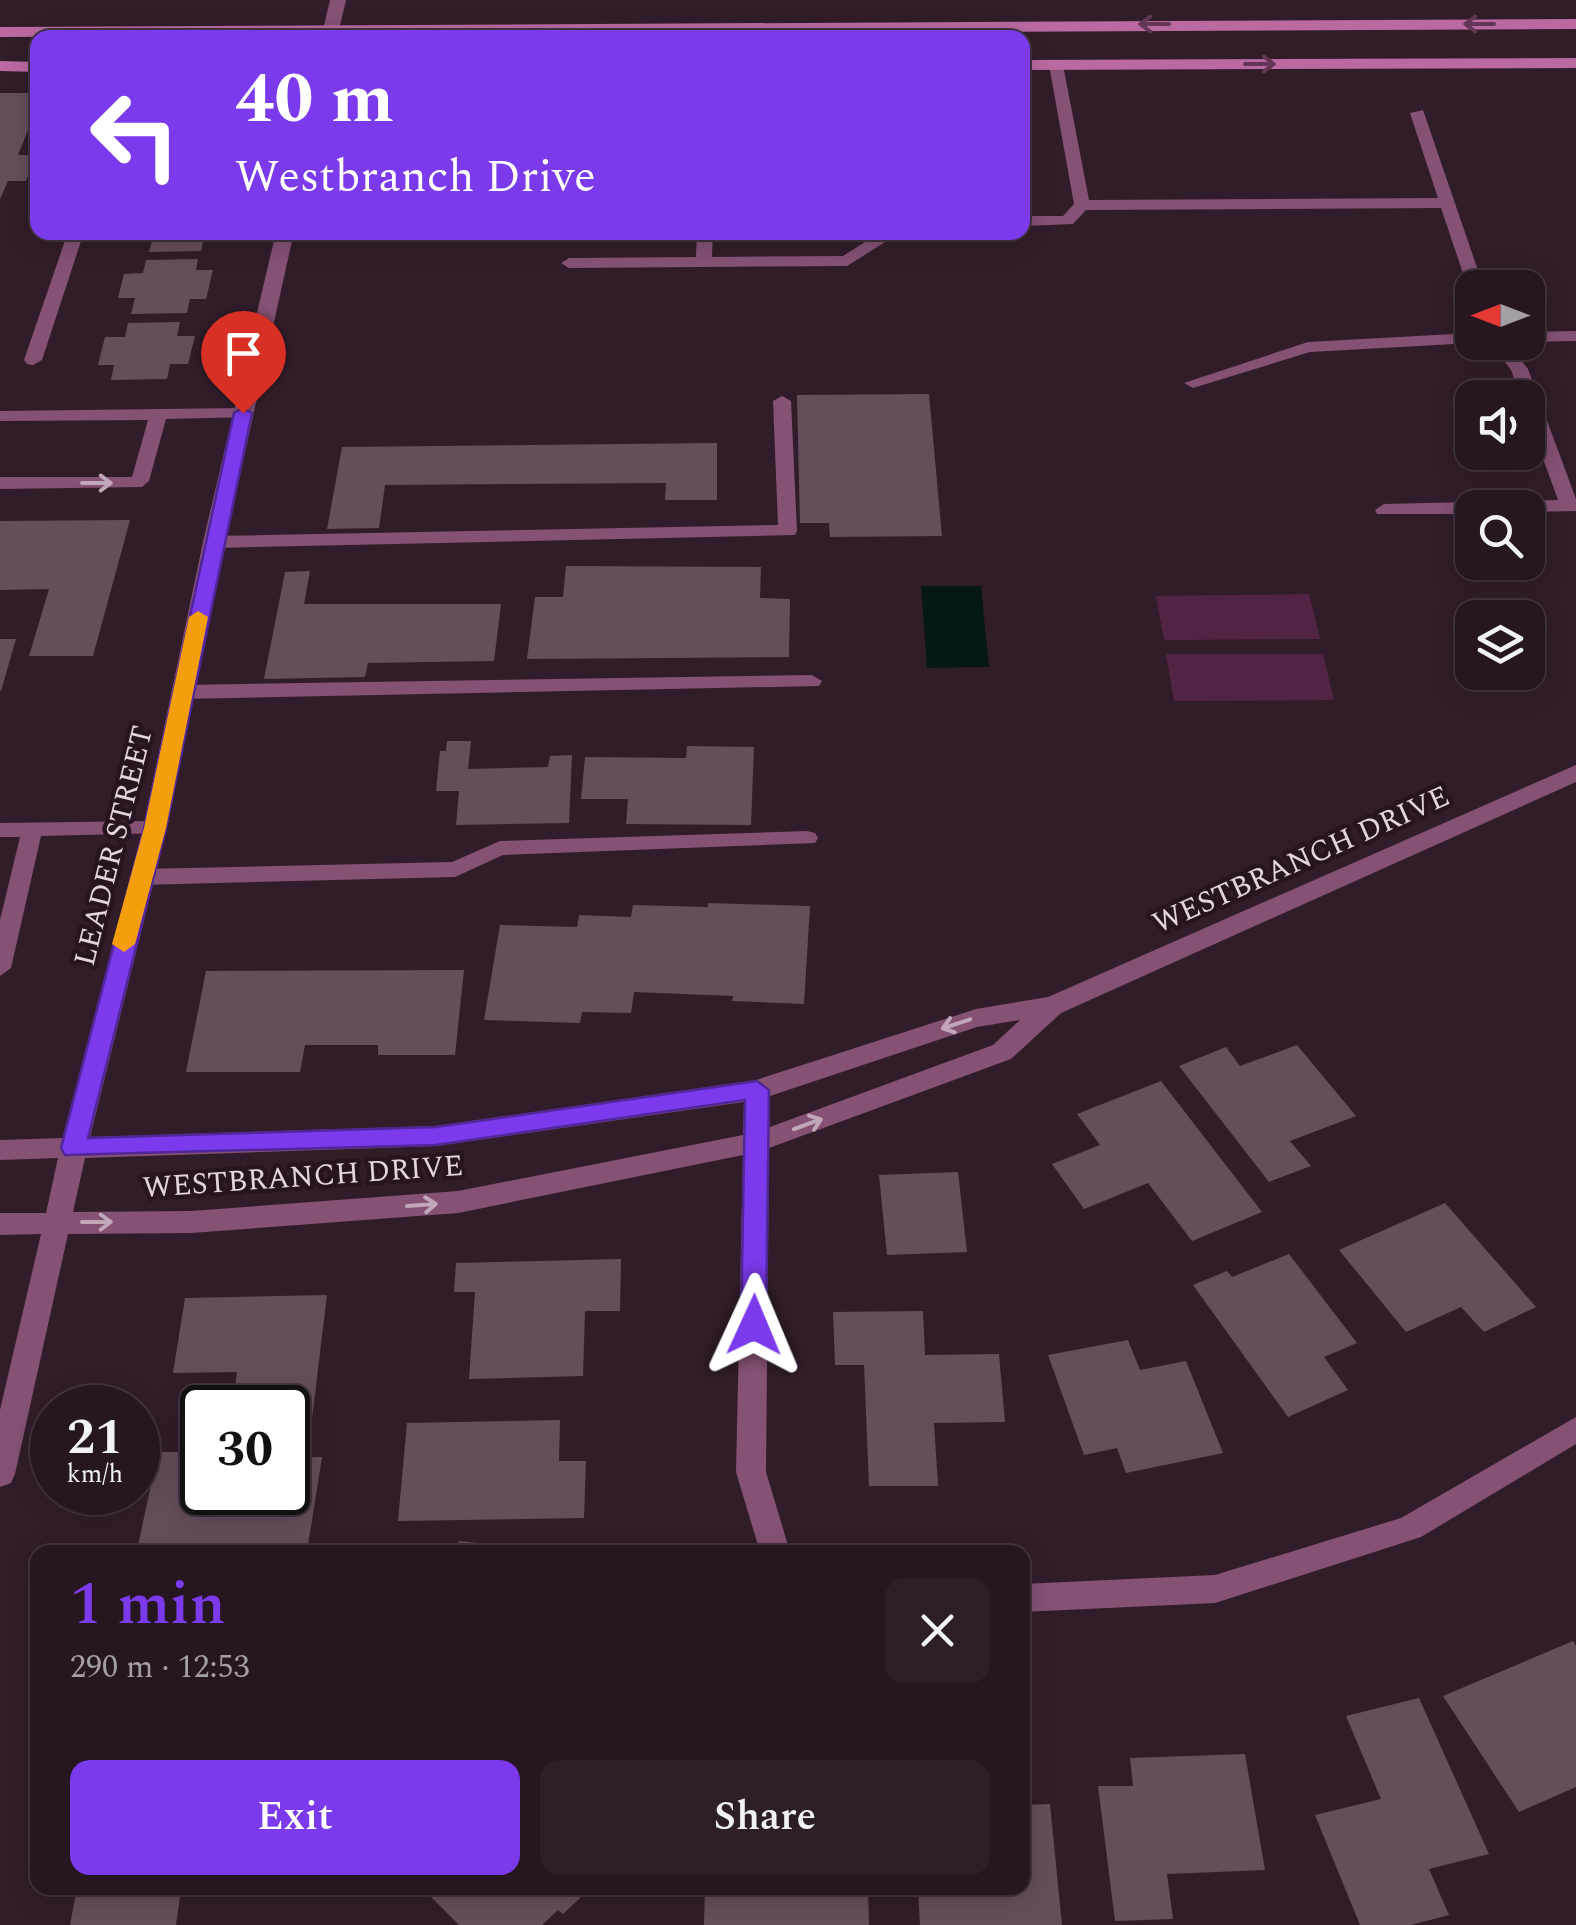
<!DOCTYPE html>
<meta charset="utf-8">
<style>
body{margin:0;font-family:Spectral,serif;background:#2d1f29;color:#f1f3f6;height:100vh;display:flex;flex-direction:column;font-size:38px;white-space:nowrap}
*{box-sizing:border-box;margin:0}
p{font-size:32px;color:#a39fa5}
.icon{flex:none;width:55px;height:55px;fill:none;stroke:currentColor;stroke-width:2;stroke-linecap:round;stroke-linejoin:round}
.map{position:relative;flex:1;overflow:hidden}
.drawer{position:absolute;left:30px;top:1545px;width:1000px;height:350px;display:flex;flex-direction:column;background:#251620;border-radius:20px;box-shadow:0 5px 25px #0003,0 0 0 2px #42353e}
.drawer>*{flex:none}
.top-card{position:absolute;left:30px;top:30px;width:1000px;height:210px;border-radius:20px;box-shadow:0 5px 25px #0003,0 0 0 2px #42353e;background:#7c3aed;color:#fff;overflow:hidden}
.needle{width:65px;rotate:270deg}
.tools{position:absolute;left:1455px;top:270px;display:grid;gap:20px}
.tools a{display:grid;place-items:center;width:90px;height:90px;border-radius:20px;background:#251620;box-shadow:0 5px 25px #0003,0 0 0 2px #42353e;font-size:50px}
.speed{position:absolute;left:30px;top:1385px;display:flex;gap:20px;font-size:50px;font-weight:700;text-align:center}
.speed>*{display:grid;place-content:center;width:130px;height:130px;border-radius:50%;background:#251620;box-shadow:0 5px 25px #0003,0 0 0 2px #42353e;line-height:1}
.speed small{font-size:25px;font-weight:400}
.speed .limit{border:5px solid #111;border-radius:15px;background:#fff;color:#111}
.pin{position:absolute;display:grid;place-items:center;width:85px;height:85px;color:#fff;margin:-102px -42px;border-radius:50% 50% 50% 0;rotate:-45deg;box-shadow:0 0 10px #0007}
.pin .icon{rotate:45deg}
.me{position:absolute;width:110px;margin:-55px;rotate:1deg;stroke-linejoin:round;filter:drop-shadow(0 0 8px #0008)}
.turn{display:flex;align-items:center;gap:35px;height:210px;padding:0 40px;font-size:45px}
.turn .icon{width:130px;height:130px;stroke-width:2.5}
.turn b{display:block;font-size:70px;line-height:85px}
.round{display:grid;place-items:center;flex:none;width:105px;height:105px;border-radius:20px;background:#2d1f29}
.summary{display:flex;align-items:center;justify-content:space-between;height:170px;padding:0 40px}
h1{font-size:60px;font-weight:600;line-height:75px;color:#7c3aed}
.primary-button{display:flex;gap:20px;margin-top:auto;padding:20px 40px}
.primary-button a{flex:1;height:115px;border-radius:20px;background:#7c3aed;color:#fff;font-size:40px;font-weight:600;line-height:115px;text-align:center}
.primary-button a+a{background:#2d1f29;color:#f1f3f6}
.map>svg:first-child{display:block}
.green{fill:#522444}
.water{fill:#061815}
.building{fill:#654e5c}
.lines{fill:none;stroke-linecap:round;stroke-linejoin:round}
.lane{fill:#855274;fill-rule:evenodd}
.street{fill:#855274;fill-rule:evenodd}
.secondary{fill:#bb6aa1;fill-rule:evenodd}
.oneway{stroke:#623654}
.oneway2{stroke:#c2a7b8}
.route{fill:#7c3aed;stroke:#51269a;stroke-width:2.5}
.slow{fill:#f59e0b}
.labels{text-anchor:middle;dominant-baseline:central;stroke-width:9;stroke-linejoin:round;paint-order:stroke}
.street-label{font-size:30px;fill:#e3d5dd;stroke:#271421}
</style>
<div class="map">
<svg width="1576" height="1925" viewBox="0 0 1576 1925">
<rect width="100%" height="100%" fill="#311d2a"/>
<!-- green -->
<path class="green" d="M1309 594 1320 639 1164 640 1156 596Z
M1166 654H1323L1334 700 1174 701Z"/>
<!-- water -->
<path class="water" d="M921 586H981L989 667 927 668Z"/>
<!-- building -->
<path class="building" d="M0 93H38V128H29L18 155H37L26 181H8L0 199Z
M137 232H223L221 238H204L201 251 149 252 153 237H136Z
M198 259 196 270H213L206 299H190L187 313 131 314 135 298H118L124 274 143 273 146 260Z
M180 322 177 336H195L188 364H170L167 379 111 380 114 365H98L105 337H125L128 323Z
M929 394 942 536 830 537 829 523H800L797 395Z
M717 443V500H665L666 483 385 485 379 528 327 529 342 447Z
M130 520 93 656H29L49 589 0 590V521Z
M566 566 761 567 760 598 790 599 789 657 527 659 535 597H563Z
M310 571 304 604H501L494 661 368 663 365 677 264 679 285 572Z
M0 639H16L1 691 0 690Z
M447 741H471L468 769 548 767 550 756 572 755 569 823 456 825 459 791H436L440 751H446Z
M687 746 754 747 751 825 626 824 628 799H581L585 757 686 758Z
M708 903 810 906 804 1004 732 1001 733 996 634 992 631 1013 582 1012 580 1023 484 1020 500 925 577 927 579 915 631 917 633 905 708 907Z
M464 970 455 1055H378V1045H305L300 1072H186L206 971Z
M1297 1045 1356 1116 1290 1141 1311 1166 1269 1182 1179 1066 1226 1047 1240 1066Z
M1161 1081 1262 1212 1192 1241 1148 1183 1084 1209 1052 1164 1100 1145 1077 1114Z
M958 1172 967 1252 887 1255 879 1175Z
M1445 1203 1536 1307 1484 1332 1461 1307 1406 1332 1339 1250Z
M1289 1254 1357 1343 1324 1357 1348 1390 1288 1417 1193 1285 1227 1271 1232 1277Z
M621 1259 620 1311H585L583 1376 469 1379 475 1292H454L456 1263Z
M327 1295 312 1419 288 1420V1408H232L237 1372 173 1373 185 1298Z
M923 1311 925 1355 999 1354 1005 1422 934 1423 938 1486H869L864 1365H835L833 1312Z
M1128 1340 1140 1370 1186 1361 1223 1453 1126 1473 1117 1448 1084 1455 1048 1355Z
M560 1420 559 1461H586L584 1518 398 1521 407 1423Z
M158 1452H202V1492H288V1457H322L307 1552 137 1550Z
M459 1541 542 1550V1552H456Z
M1573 1641 1576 1646V1787L1519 1812 1443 1696Z
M1419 1698 1489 1854 1429 1869 1449 1915 1411 1925H1360L1315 1815 1381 1799 1346 1716Z
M1245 1754 1265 1870 1167 1874 1173 1919 1115 1921 1098 1786H1133L1130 1758Z
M1050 1804 1062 1925H920L918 1888H1022V1805Z
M77 1888H307L306 1896 180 1897 176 1925H70Z
M422 1888H591L563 1914 558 1910 542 1925H459Z
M705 1888H868L869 1925H704Z"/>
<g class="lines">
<!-- lane -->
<path class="lane" d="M1056 61 1063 65 1089 200 1438 198 1410 113 1423 110 1484 288H1472V292L1468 288 1441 208 1086 210 1073 224 1022 226V216H1063L1074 204 1049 65Z
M68 232H84L42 360 33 365 27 364 24 360Z
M697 232H713L712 257 843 256 881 232H901L847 266 569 268 561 263 569 258 696 257Z
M1576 331V341L1528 342V332Z
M1472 333V343L1310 352 1193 388 1184 383 1308 342Z
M1490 342H1507L1528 369 1576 499V511L1528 512V508H1472V514H1377L1375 510 1384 504 1558 500 1528 417V398H1521L1511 370Z
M782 396 791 401 797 531 795 535 214 548 205 542 214 536 778 525 773 401Z
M243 408 249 409V417L166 419 149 481 142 487 0 489V477H132L148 420 0 421V411Z
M812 675 822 681 819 686 183 699 173 692 183 685Z
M155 821 163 823 166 828 163 833 41 836 11 968 0 976V920L20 837H0V823Z
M807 831 815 833 818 838 815 843 503 855 455 877 140 885 129 877 140 869 452 862 500 841Z"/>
<!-- street -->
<path class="street" d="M330 0H346L337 38H321Z
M276 232H294L225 542 167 828 90 1137 436 1126 756 1080 976 1009 1048 997 1576 765V782L1061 1013 1011 1059 769 1148 766 1472 790 1552H760L736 1472 743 1155 458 1213 191 1233 68 1234 15 1474 11 1483 0 1487V1410L41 1234 0 1235V1213H46L58 1158 0 1160V1140L63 1138 143 828 203 542ZM1020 1020 993 1045 770 1127V1096L977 1027ZM744 1102 743 1135 458 1191 191 1211 73 1212 85 1158 436 1146Z
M1576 1417V1444L1421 1537 1215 1603 1022 1612V1584L1215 1575 1401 1518Z"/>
<!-- secondary -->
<path class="secondary" d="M1576 19V29L0 37V27Z
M1576 58V68L1022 70V60Z
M0 61 38 62V72L0 71Z"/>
</g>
<!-- one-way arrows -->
<defs><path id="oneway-shaft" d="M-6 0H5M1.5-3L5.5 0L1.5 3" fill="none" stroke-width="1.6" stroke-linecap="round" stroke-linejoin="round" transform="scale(2.5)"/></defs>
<g class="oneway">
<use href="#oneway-shaft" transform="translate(1154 24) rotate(180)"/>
<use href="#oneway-shaft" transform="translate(1479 24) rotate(180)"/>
<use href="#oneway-shaft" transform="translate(1260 64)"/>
</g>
<g class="oneway2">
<use href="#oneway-shaft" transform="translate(97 483)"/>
<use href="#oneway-shaft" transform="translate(956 1024) rotate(162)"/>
<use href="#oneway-shaft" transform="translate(808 1124) rotate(-20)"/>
<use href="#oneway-shaft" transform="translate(422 1205) rotate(-4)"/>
<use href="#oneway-shaft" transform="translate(97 1222)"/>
</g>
<!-- route -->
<path class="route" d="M243 408 252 413 166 828 88 1138 436 1127 757 1081 769 1090 766 1325 763 1333 754 1336 744 1333 741 1325 745 1100 436 1145 65 1155 61 1148 144 828 234 413Z"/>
<!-- slow -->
<path class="slow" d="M198 611 208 617 166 828 135 944 124 952 112 944 144 828 189 617Z"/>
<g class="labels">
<!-- street labels -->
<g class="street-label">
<text transform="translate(114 846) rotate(-76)">LEADER STREET</text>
<text transform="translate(1301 860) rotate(-24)">WESTBRANCH DRIVE</text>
<text transform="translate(303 1177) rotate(-4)">WESTBRANCH DRIVE</text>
</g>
</g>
</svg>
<div class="tools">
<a><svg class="needle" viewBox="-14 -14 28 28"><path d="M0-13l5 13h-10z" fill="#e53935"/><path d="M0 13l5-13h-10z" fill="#a39fa5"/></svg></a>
<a><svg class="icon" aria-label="sound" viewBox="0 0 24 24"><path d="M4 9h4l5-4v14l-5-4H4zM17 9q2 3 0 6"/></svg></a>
<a><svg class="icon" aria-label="search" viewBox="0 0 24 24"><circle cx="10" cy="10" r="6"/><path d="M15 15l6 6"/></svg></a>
<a><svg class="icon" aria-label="layers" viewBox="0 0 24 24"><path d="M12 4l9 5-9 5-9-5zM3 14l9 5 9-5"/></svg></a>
</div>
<div class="speed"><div>21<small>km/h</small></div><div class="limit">30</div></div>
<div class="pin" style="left:243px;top:413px;background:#d93025"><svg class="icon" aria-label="arrive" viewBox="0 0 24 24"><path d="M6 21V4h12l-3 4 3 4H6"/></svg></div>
<svg class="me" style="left:754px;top:1325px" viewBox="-20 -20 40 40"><path d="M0-17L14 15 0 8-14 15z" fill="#7c3aed" stroke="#fff" stroke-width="4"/></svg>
<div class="top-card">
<div class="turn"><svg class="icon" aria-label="left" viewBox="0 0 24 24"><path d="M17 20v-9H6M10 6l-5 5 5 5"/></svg><div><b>40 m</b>Westbranch Drive</div></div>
</div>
<section class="drawer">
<div class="summary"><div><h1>1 min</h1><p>290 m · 12:53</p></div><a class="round"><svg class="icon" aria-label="close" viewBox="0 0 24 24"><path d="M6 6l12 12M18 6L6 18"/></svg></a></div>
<div class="primary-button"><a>Exit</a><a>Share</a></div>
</section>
</div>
